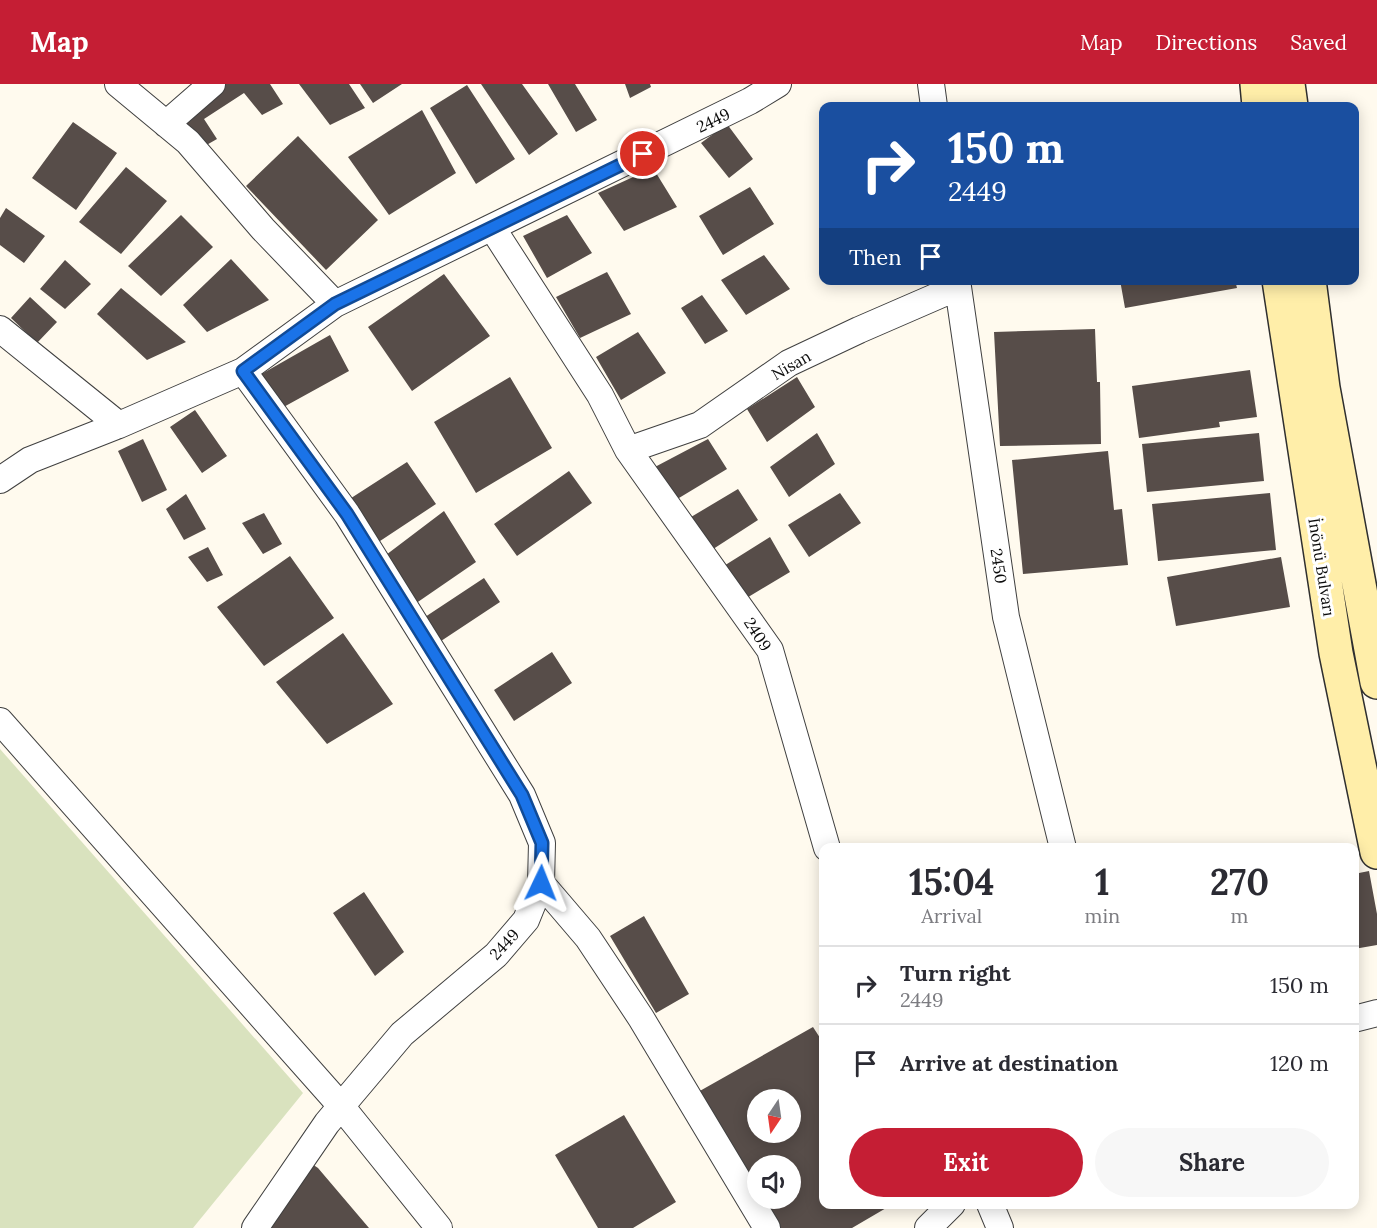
<!DOCTYPE html>
<meta charset="utf-8">
<style>
body{margin:0;font-family:Lora,serif;background:#f7f7f7;color:#2b2b33;height:100vh;display:flex;flex-direction:column;font-size:22px;white-space:nowrap}
*{box-sizing:border-box;margin:0}
p{font-size:20px;color:#7c7c81}
.icon{flex:none;width:33px;height:33px;fill:none;stroke:currentColor;stroke-width:2;stroke-linecap:round;stroke-linejoin:round}
.map{position:relative;flex:1;overflow:hidden}
.drawer{position:absolute;left:819px;top:759px;width:540px;height:366px;display:flex;flex-direction:column;background:#fff;border-radius:12px;box-shadow:0 3px 15px #0003}
.drawer>*{flex:none}
.banner{position:absolute;left:819px;top:18px;width:540px;height:183px;border-radius:12px;box-shadow:0 3px 15px #0003;background:#1a4fa0;color:#fff;overflow:hidden}
.needle{width:39px;rotate:193deg}
.buttons{position:absolute;left:747px;top:1005px;display:grid;gap:12px}
.buttons a{display:grid;place-items:center;width:54px;height:54px;border-radius:50%;background:#fff;box-shadow:0 3px 15px #0003;font-size:30px}
.pin{position:absolute;display:grid;place-items:center;width:51px;height:51px;color:#fff;margin:-26px;border:3px solid #fff;border-radius:50%;box-shadow:0 2px 6px #0007}
.me{position:absolute;width:66px;margin:-33px;rotate:2deg;stroke-linejoin:round;filter:drop-shadow(0 0 4px #0008)}
.turn{display:flex;align-items:center;gap:21px;height:126px;padding:0 30px;font-size:27px}
.turn .icon{width:78px;height:78px;stroke-width:2.5}
.turn b{display:block;font-size:42px;line-height:51px}
.then{display:flex;align-items:center;height:57px;padding:0 30px;background:#0003;gap:12px;font-size:22px}
.eta{display:flex;justify-content:space-evenly;align-items:center;height:102px;text-align:center}
.eta b{font-size:36px;font-weight:800;line-height:42px}
.primary-button{display:flex;gap:12px;margin-top:auto;padding:12px 30px}
.primary-button a{flex:1;height:69px;border-radius:36px;background:#c51e34;color:#fff;font-size:24px;font-weight:800;line-height:69px;text-align:center}
.primary-button a+a{background:#f7f7f7;color:#2b2b33}
ul{padding:0;list-style:none}
li{display:flex;align-items:center;gap:18px;height:78px;padding:0 30px;border-top:2px solid #e1e1e2}
li div{flex:1}
li b{display:block;font-size:22px}
li em{font-style:normal}
header{display:flex;align-items:center;gap:36px;box-sizing:border-box;height:84px;padding:0 30px;background:#c51e34;color:#fff}
header strong{font-size:28px}
nav{display:flex;gap:33px;margin-inline-start:auto;font-size:21px}
.map>svg:first-child{display:block}
.cemetery{fill:#d9e2be}
.building{fill:#574d49;fill-rule:evenodd}
.lines{fill:none;stroke-linecap:round;stroke-linejoin:round}
.street-casing{stroke:#404040;stroke-width:28}
.secondary-casing{stroke:#2f2f2f;stroke-width:36}
.street{stroke:#fff;stroke-width:26}
.secondary{stroke:#ffeea9;stroke-width:33}
.route-casing{stroke:#114b97;stroke-width:15}
.route{stroke:#1a73e8;stroke-width:10}
.labels{text-anchor:middle;dominant-baseline:central;stroke-width:6;stroke-linejoin:round;paint-order:stroke}
.street-label{font-size:16px;fill:#0d0d0d;stroke:#fff}
</style>
<header>
<strong>Map</strong>
<nav><a>Map</a><a>Directions</a><a>Saved</a></nav>
</header>
<div class="map">
<svg width="1377" height="1144" viewBox="0 0 1377 1144">
<rect width="100%" height="100%" fill="#fffaee"/>
<!-- cemetery -->
<path class="cemetery" d="M0 665 303 1009 193 1144H0Z"/>
<!-- building -->
<path class="building" d="M226 0H270L283 20 262 31 244 9 204 35 217 55 203 63 178 32Z
M299 0H349L365 24 330 41Z
M360 0H402L373 19Z
M481 0H522L558 50 529 71Z
M548 0H575L597 36 576 48Z
M625 0H650L651 3 630 14Z
M467 1 515 75 476 100 430 24Z
M422 26 456 89 389 131 348 73Z
M73 38 117 69 76 126 32 94Z
M727 40 753 75 729 94 701 59Z
M298 52 378 136 326 186 246 102Z
M126 83 167 117 121 170 79 138Z
M653 84 677 123 624 147 598 109Z
M750 103 774 140 723 171 699 132Z
M6 124 45 152 24 179 0 161V134Z
M181 131 213 163 161 212 128 182Z
M567 131 592 169 547 194 523 152Z
M764 171 790 205 746 231 721 196Z
M231 175 269 216 207 248 183 221Z
M65 176 91 200 65 225 40 205Z
M607 188 631 230 580 254 556 213Z
M444 190 490 252 412 307 368 243Z
M1120 196H1235L1237 204 1125 224Z
M121 204 186 258 147 276 97 230Z
M702 211 728 247 705 260 681 224Z
M30 213 57 238 37 259 11 234Z
M1095 245 1097 298H1100L1101 360 1000 362 994 248Z
M638 248 666 289 621 316 596 273Z
M330 251 349 287 280 325 258 292Z
M1250 286 1257 333 1219 338 1220 343 1139 354 1132 302Z
M510 293 552 364 476 409 434 338Z
M797 293 815 323 767 358 747 325Z
M195 326 227 372 202 389 170 343Z
M817 349 835 380 789 413 770 383Z
M1259 349 1264 397 1147 408 1142 360Z
M143 355 167 406 142 418 118 367Z
M708 355 727 385 674 417 653 384Z
M1108 367 1114 426 1122 425 1128 481 1023 490 1012 376Z
M407 378 436 420 374 461 345 418Z
M569 387 592 419 517 472 494 440Z
M738 405 758 436 707 469 686 436Z
M840 409 861 439 809 473 788 441Z
M1270 409 1276 466 1158 477 1152 420Z
M186 410 206 445 184 456 166 425Z
M444 427 476 478 412 522 382 474Z
M264 429 282 460 263 470 242 439Z
M770 453 790 488 740 518 719 485Z
M208 463 223 491 207 498 188 473Z
M290 472 334 534 264 582 217 523Z
M1281 473 1290 523 1176 542 1167 493Z
M484 494 500 518 438 559 422 535Z
M343 549 393 620 327 660 276 598Z
M552 568 572 599 514 637 494 606Z
M1369 787 1377 830V861L1354 865V790Z
M364 808 404 868 375 892 333 829Z
M644 832 689 910 656 929 610 852Z
M813 943 824 960V1120H893L852 1144H776L759 1114H790V1082H758V1112L698 1008ZM758 1016H790V1048H758Z
M624 1031 676 1118 633 1144H598L555 1071Z
M312 1080 318 1084 369 1144H261Z"/>
<g class="lines">
<!-- street casing -->
<g class="street-casing">
<path id="street" d="M118 0 188 58 263 145 335 220
M931 0 934 22
M166 40 212 0
M493 145 600 311 628 366 770 566 827 764
M957 196 1006 533 1063 764
M0 245 119 341 243 287
M628 366 700 341 789 279 859 246 958 203
M0 396 30 376 119 341
M0 637 341 1022 439 1144
M541 799 588 854 641 934 767 1144
M1354 935 1377 929
M990 1120 1000 1144
M255 1144 327 1039 402 950 496 871 526 836 541 799 542 759 522 711 347 430 243 287 335 220 750 17 778 0
M928 1144 952 1120"/>
</g>
<!-- secondary casing -->
<g class="secondary-casing">
<path id="secondary" d="M1257 0 1259 22
M1288 0 1291 22
M1279 196 1336 569 1377 768
M1309 196 1323 304 1377 598"/>
</g>
<!-- street -->
<use href="#street" class="street"/>
<!-- secondary -->
<use href="#secondary" class="secondary"/>
</g>
<g class="lines">
<!-- route casing -->
<g class="route-casing">
<path id="route" d="M541 799 542 759 522 711 347 430 243 287 335 220 643 70"/>
</g>
<!-- route -->
<use href="#route" class="route"/>
</g>
<g class="labels">
<!-- street labels -->
<g class="street-label">
<text transform="translate(713 36) rotate(-26)">2449</text>
<text transform="translate(791 281) rotate(-30)">Nisan</text>
<text transform="translate(999 482) rotate(82)">2450</text>
<text transform="translate(1322 483) rotate(81)">İnönü Bulvarı</text>
<text transform="translate(758 550) rotate(57)">2409</text>
<text transform="translate(504 860) rotate(-48)">2449</text>
</g>
</g>
</svg>
<div class="buttons">
<a><svg class="needle" viewBox="-14 -14 28 28"><path d="M0-13l5 13h-10z" fill="#e53935"/><path d="M0 13l5-13h-10z" fill="#7c7c81"/></svg></a>
<a><svg class="icon" aria-label="sound" viewBox="0 0 24 24"><path d="M4 9h4l5-4v14l-5-4H4zM17 9q2 3 0 6"/></svg></a>
</div>
<div class="pin" style="left:643px;top:70px;background:#d93025"><svg class="icon" aria-label="arrive" viewBox="0 0 24 24"><path d="M6 21V4h12l-3 4 3 4H6"/></svg></div>
<svg class="me" style="left:541px;top:799px" viewBox="-20 -20 40 40"><path d="M0-17L14 15 0 8-14 15z" fill="#1a73e8" stroke="#fff" stroke-width="4"/></svg>
<div class="banner">
<div class="turn"><svg class="icon" aria-label="right" viewBox="0 0 24 24"><path d="M7 20v-9h11M14 6l5 5-5 5"/></svg><div><b>150 m</b>2449</div></div>
<div class="then">Then<svg class="icon" aria-label="arrive" viewBox="0 0 24 24"><path d="M6 21V4h12l-3 4 3 4H6"/></svg></div>
</div>
<section class="drawer">
<div class="eta">
<div><b>15:04</b><p>Arrival</p></div>
<div><b>1</b><p>min</p></div>
<div><b>270</b><p>m</p></div>
</div>
<ul>
<li><svg class="icon" aria-label="right" viewBox="0 0 24 24"><path d="M7 20v-9h11M14 6l5 5-5 5"/></svg><div><b>Turn right</b><p>2449</p></div><em>150 m</em></li>
<li><svg class="icon" aria-label="arrive" viewBox="0 0 24 24"><path d="M6 21V4h12l-3 4 3 4H6"/></svg><div><b>Arrive at destination</b></div><em>120 m</em></li>
</ul>
<div class="primary-button"><a>Exit</a><a>Share</a></div>
</section>
</div>
